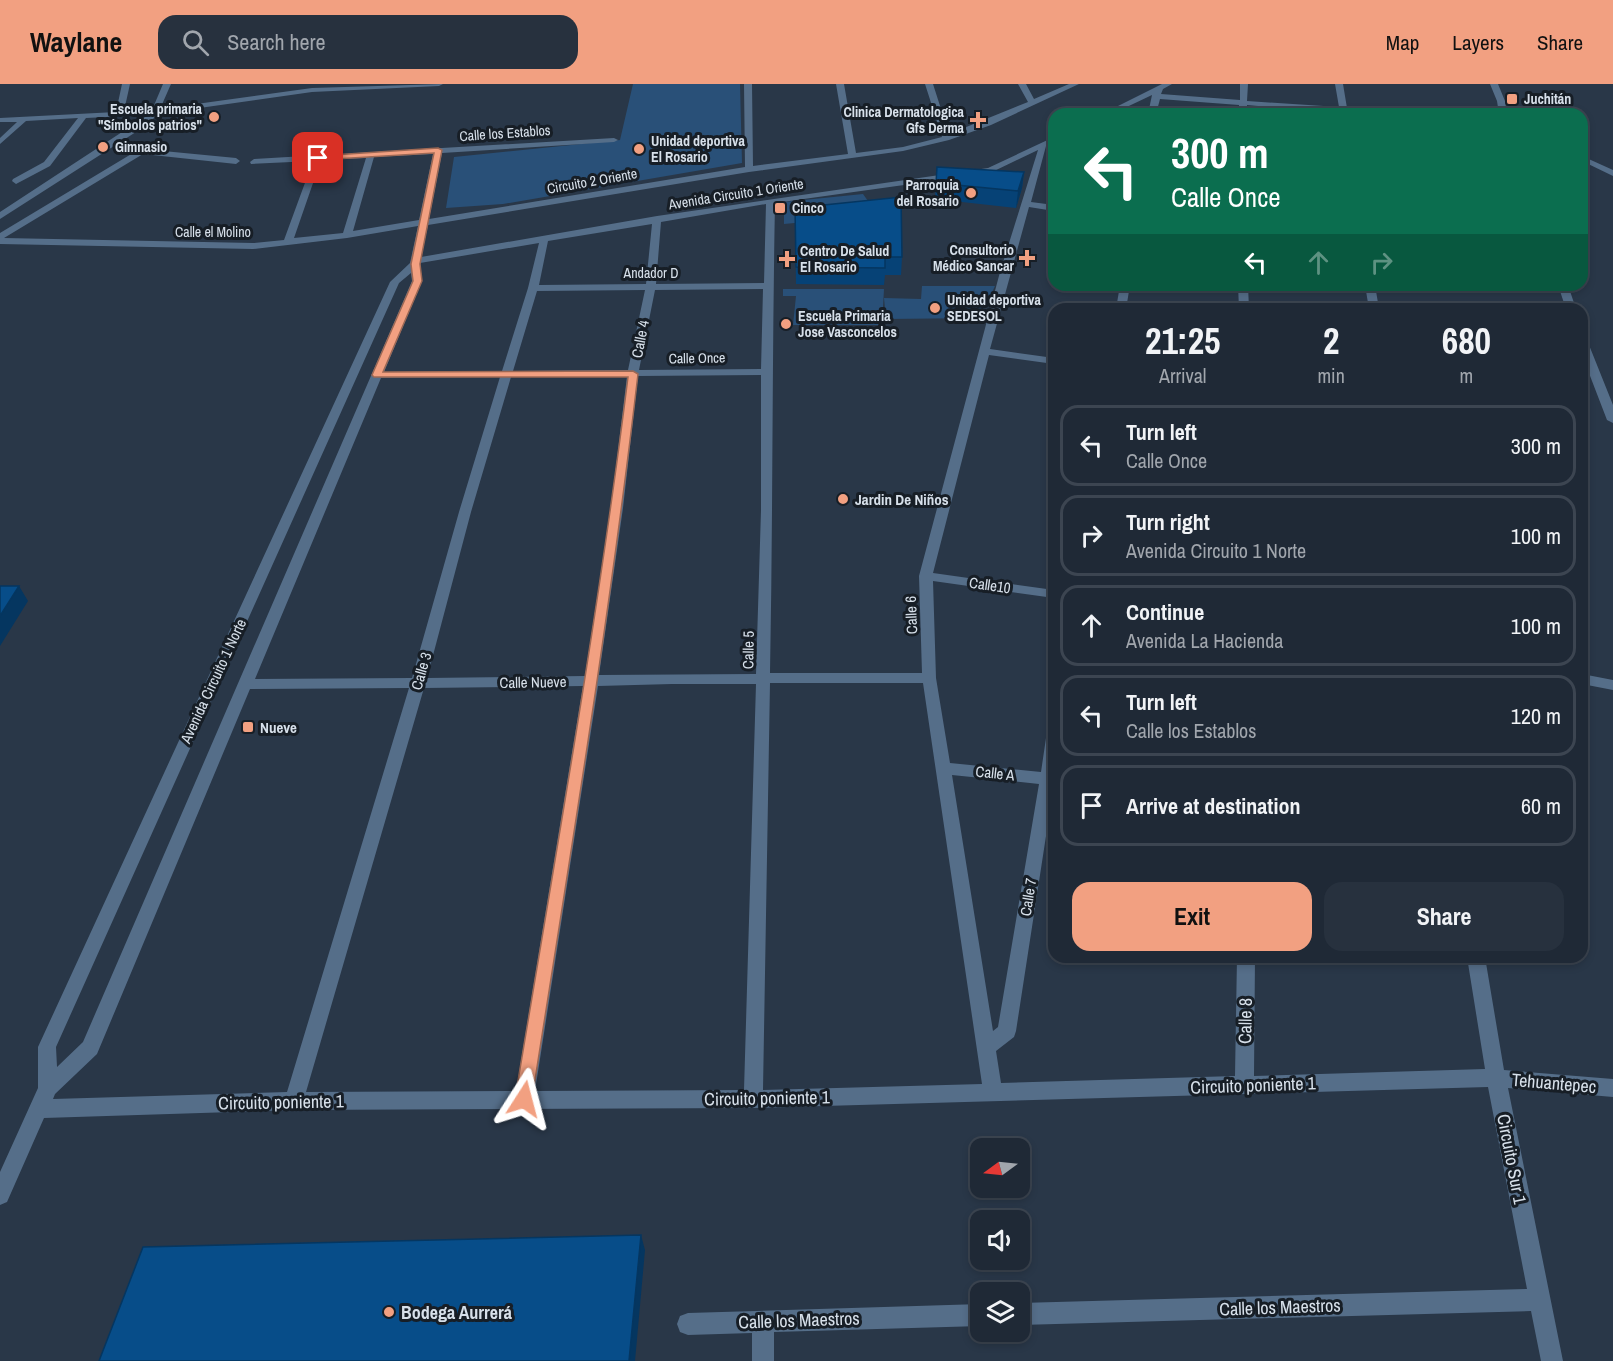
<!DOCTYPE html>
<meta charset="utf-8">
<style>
body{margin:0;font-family:"Archivo Narrow",sans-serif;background:#27313e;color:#f1f3f6;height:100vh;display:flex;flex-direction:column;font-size:22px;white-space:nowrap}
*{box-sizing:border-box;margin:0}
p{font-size:20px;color:#a1a6ad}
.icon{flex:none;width:33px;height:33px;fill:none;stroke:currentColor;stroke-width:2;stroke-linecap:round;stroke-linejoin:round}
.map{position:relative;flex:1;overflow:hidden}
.details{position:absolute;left:1048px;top:219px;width:540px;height:660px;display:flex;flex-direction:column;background:#1f2936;border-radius:18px;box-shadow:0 3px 9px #0003,0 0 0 2px #3c4551}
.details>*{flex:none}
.guide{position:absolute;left:1048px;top:24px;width:540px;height:183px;border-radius:18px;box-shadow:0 3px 9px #0003,0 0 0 2px #3c4551;background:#0b6e4f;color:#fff;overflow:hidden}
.needle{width:39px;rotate:255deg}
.controls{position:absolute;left:970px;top:1054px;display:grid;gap:12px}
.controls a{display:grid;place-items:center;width:60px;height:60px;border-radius:12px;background:#1f2936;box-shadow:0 3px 9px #0003,0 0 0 2px #3c4551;font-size:30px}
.pin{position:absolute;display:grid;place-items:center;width:51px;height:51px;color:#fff;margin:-26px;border-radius:12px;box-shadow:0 3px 9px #0006}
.me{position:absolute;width:66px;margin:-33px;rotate:9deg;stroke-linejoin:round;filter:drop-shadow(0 0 4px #0008)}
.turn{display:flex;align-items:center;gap:21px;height:126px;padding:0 24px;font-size:27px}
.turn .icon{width:78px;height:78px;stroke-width:2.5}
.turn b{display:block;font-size:42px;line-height:51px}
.lanes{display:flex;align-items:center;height:57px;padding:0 24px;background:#0003;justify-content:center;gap:30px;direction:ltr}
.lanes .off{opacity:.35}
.eta{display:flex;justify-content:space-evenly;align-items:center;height:102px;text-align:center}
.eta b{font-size:36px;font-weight:700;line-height:42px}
.button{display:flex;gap:12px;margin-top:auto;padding:12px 24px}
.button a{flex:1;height:69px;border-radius:18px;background:#f2a081;color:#111;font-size:24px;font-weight:700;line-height:69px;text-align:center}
.button a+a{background:#27313e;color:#f1f3f6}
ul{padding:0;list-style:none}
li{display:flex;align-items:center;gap:18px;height:81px;margin:0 12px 9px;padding:0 12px;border:3px solid #3c4551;border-radius:18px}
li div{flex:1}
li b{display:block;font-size:22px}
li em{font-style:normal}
header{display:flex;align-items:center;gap:36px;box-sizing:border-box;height:84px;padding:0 30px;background:#f2a081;color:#111}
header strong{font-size:28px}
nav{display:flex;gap:33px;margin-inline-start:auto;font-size:21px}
.search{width:420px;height:54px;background:#27313e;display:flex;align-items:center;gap:15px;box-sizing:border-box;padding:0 21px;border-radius:18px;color:#a1a6ad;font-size:22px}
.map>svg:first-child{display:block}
.green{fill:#295078}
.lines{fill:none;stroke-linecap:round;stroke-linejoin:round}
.street{fill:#556e89;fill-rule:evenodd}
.wall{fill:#064276}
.shaded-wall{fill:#053660}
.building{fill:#074d89;stroke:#053660;stroke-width:1.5}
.route{fill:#f2a081;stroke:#9d6854;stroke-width:1.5}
.poi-dot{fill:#f2a081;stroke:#171e26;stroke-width:2}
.labels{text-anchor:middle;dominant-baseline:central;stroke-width:6;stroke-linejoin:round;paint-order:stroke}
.far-poi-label{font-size:14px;font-weight:bold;fill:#d7e0ea;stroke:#171e26;text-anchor:start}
.far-street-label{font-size:14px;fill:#d7e0ea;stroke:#171e26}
.street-label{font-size:15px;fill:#d7e0ea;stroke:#171e26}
.poi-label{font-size:15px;font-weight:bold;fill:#d7e0ea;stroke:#171e26;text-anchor:start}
.near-street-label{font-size:18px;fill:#d7e0ea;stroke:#171e26}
.near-poi-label{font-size:18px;font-weight:bold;fill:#d7e0ea;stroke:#171e26;text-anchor:start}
</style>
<header>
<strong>Waylane</strong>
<div class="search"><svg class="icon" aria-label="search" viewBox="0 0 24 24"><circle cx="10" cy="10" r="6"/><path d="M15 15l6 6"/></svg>Search here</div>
<nav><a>Map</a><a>Layers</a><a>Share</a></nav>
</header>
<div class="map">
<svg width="1613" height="1277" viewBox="0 0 1613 1277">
<rect width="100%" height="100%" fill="#293748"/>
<!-- green -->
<path class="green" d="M633 0H740L742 79 503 120 446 124 454 73 620 56Z
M863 110 878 131 784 140V118Z
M922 202H995L980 234 886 235 884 214 921 215Z
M783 205H884L882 241H793L796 212H783Z"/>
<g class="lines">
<!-- street -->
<path class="street" d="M122 0H130L124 27 152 26 163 0H171L160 25 312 4 443 0 439 2 312 8 157 30 150 39 0 135V128L148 31 86 34 50 82 16 100 12 97 13 95 44 78 78 34 26 37 0 60V54L17 38H0V34L116 28Z
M744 0H752L753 82 848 70 836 0H844L856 69 903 63 942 53 925 0H933L949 50 1028 18 1018 0H1026L1034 15 1069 0H1079L991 41 949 56 903 67 749 88 428 141 421 173 657 132 988 84 1054 53V58L1046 62 1031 118 1054 121V127L1029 123 990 265 1054 274V280L989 271 933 489 1054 506V514L933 497 936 594 950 679 1041 688 1046 654 1049 650 1054 649V700L1016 947 1014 953 996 967 1001 999 1235 992 1237 873H1255L1254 992 1485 985 1467 873H1485L1504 986 1613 995V1013L1508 1004 1563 1277H1541L1531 1227 1020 1241V1219L1527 1205 1488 1003 753 1024 294 1026 44 1034 7 1118 0 1121V1088L38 1004V963L390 198 410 179 418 142 347 154 253 165 0 160V149L133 69 128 66 132 64 236 74 240 77 236 80 143 70 4 154 253 159 284 156 313 77 251 80 250 78 254 75 614 54 618 56 614 58 442 69 429 135 745 83ZM1038 66 1000 188 919 492 922 589H770C773 432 772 276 775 119L990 89ZM433 70 419 136 353 147 374 73ZM366 74 343 149 294 154 321 76ZM766 120 764 199 656 200 661 138ZM652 140 646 200 539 201 548 157ZM539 159 528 204 502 287 384 288 422 197 420 179ZM411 189 412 197 83 958 57 983 56 963 399 199ZM763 205 761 285 639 286 655 206ZM645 206 628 286 513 287 537 207ZM761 291V426L756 590 599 591 623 424 638 292ZM627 292 611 424 585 592 427 594 471 428 511 293ZM500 293 459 428 412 594 255 595 381 294ZM770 599H923L982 1000 763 1006ZM672 600H756L744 1006 535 1007 598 602ZM583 602 516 1007 306 1008 424 604ZM409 604 287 1008 53 1015 55 1010 97 970 250 605ZM952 691 1039 700 998 943 993 947Z
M1162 0H1172L1163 5 1161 10 1240 16V0H1248L1247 17 1339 23 1335 0H1343L1348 30 1247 21V30H1239V21L1160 15 1156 30H1148L1152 11 1112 30H1102Z
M1490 0H1498L1505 17 1507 30H1499L1497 17Z
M1582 72 1613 86V92L1582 77Z
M1120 201H1130L1126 225H1116Z
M1238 201H1248L1249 225H1239Z
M1365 201H1375L1379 225H1369Z
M1558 201H1568L1576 225H1566Z
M1582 253 1587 256 1613 321V339L1607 336 1582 271Z
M1582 590 1613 596V606L1582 600Z
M981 1220V1242L774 1248V1277H752V1249L688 1251 680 1248 677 1240 680 1232 688 1229Z"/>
</g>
<!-- wall -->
<path class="wall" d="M937 83 1024 88 1022 104 1016 124 935 115Z
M795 124 902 173 901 191H885L884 201 796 200Z"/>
<!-- shaded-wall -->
<path class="shaded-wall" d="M1024 88 1022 104 1016 124 1018 107Z
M19 502 28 517 0 562V532Z
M641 1151 645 1166 635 1277H629Z"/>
<!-- building -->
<path class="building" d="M937 83 1024 88 1018 107 936 99Z
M901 113 902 173H885V184L796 183 795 124Z
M0 502H19L0 532Z
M641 1151 629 1277H99L143 1163Z"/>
<!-- route -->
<path class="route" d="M438 64 442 66 420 180 422 197 383 288 633 287 638 290C610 532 570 773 532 1015L530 1021 524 1023 517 1021 515 1015C555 774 598 534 628 293H374L372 291 413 197 411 180 434 69 318 76 314 74 318 72Z"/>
<!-- markers -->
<g class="poi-dot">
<rect x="1506" y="9" width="12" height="12" rx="3"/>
<circle cx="214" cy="33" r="6"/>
<path d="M975 27h6v6h6v6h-6v6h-6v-6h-6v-6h6z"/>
<circle cx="103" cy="63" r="6"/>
<circle cx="639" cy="65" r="6"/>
<circle cx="971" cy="109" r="6"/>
<rect x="774" y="118" width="12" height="12" rx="3"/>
<path d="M1024 165h6v6h6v6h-6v6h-6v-6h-6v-6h6z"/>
<path d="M784 166h6v6h6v6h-6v6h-6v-6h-6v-6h6z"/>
<circle cx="935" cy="224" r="6"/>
<circle cx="786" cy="240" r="6"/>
<circle cx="843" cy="415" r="6"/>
<rect x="242" y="637" width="12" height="12" rx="3"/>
<circle cx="389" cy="1228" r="6"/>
</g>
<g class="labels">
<!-- far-poi labels -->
<g class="far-poi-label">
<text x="1524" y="15">Juchitán</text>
<text x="202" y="25" text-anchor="end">Escuela primaria<tspan x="202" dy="16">"Símbolos patrios"</tspan></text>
<text x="964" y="28" text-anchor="end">Clinica Dermatologica<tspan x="964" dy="16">Gfs Derma</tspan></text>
<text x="651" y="57">Unidad deportiva<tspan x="651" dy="16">El Rosario</tspan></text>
<text x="115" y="63">Gimnasio</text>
<text x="959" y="101" text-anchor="end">Parroquia<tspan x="959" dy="16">del Rosario</tspan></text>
<text x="792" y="124">Cinco</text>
<text x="1014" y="166" text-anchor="end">Consultorio<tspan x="1014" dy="16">Médico Sancar</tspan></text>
<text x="800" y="167">Centro De Salud<tspan x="800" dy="16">El Rosario</tspan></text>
<text x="947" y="216">Unidad deportiva<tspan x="947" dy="16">SEDESOL</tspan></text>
<text x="798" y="232">Escuela Primaria<tspan x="798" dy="16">Jose Vasconcelos</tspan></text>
</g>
<!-- far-street labels -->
<g class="far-street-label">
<text transform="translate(505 49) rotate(-4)">Calle los Establos</text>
<text transform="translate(592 97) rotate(-10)">Circuito 2 Oriente</text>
<text transform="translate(736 110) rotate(-9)">Avenida Circuito 1 Oriente</text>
<text x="213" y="148">Calle el Molino</text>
<text x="651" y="189">Andador D</text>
<text transform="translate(697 274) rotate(-1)">Calle Once</text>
</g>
<!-- street labels -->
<g class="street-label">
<text transform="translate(640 255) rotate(-79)">Calle 4</text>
<text transform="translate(990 501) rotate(8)">Calle10</text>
<text transform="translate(911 531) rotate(-92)">Calle 6</text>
<text transform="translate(748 566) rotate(-89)">Calle 5</text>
<text transform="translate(421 587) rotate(-74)">Calle 3</text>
<text transform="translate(213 597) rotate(-65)">Avenida Circuito 1 Norte</text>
<text transform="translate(533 598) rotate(-1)">Calle Nueve</text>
<text transform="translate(995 689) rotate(6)">Calle A</text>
<text transform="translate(1028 813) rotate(-81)">Calle 7</text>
</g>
<!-- poi labels -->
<g class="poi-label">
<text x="855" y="415">Jardin De Niños</text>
<text x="260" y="643">Nueve</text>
</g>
<!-- near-street labels -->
<g class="near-street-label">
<text transform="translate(1245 937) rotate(-89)">Calle 8</text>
<text transform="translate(1554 999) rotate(5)">Tehuantepec</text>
<text transform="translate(1253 1001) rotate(-2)">Circuito poniente 1</text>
<text transform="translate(767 1014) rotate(-1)">Circuito poniente 1</text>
<text transform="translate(281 1018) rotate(-1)">Circuito poniente 1</text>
<text transform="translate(1512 1075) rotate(79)">Circuito Sur 1</text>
<text transform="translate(1280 1223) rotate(-2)">Calle los Maestros</text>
<text transform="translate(799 1236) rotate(-2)">Calle los Maestros</text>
</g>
<!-- near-poi labels -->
<g class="near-poi-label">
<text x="401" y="1228">Bodega Aurrerá</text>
</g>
</g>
</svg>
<div class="controls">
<a><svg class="needle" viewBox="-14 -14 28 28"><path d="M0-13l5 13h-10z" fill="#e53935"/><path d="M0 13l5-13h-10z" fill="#a1a6ad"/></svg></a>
<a><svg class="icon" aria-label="sound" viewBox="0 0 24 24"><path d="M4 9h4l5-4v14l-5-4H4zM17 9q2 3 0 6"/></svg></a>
<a><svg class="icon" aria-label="layers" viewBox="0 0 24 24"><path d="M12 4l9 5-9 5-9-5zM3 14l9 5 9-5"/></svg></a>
</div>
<div class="pin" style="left:318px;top:74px;background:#d93025"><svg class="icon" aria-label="arrive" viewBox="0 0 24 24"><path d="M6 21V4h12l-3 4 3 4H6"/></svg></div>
<svg class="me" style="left:524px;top:1015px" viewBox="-20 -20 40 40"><path d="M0-17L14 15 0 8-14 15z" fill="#f2a081" stroke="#fff" stroke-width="4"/></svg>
<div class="guide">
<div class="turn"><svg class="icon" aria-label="left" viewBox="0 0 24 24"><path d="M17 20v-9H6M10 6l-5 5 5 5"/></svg><div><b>300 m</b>Calle Once</div></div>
<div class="lanes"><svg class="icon" aria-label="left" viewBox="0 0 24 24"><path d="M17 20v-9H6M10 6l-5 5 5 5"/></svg><svg class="icon off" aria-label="ahead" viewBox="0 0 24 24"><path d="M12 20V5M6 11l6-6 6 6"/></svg><svg class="icon off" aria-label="right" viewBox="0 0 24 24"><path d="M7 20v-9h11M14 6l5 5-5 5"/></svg></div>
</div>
<section class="details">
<div class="eta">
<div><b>21:25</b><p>Arrival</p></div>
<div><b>2</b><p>min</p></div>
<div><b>680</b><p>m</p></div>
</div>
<ul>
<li><svg class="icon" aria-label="left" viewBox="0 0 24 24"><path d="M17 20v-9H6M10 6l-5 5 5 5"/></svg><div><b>Turn left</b><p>Calle Once</p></div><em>300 m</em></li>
<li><svg class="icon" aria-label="right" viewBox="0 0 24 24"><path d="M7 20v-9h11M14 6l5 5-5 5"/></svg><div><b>Turn right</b><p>Avenida Circuito 1 Norte</p></div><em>100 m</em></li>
<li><svg class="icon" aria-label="ahead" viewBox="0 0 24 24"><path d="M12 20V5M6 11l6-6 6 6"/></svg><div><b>Continue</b><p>Avenida La Hacienda</p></div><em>100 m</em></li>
<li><svg class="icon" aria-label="left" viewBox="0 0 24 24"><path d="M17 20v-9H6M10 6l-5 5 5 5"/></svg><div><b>Turn left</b><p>Calle los Establos</p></div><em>120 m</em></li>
<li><svg class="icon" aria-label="arrive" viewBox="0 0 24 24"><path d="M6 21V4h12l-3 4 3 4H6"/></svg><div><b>Arrive at destination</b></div><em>60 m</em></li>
</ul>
<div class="button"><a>Exit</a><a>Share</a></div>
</section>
</div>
